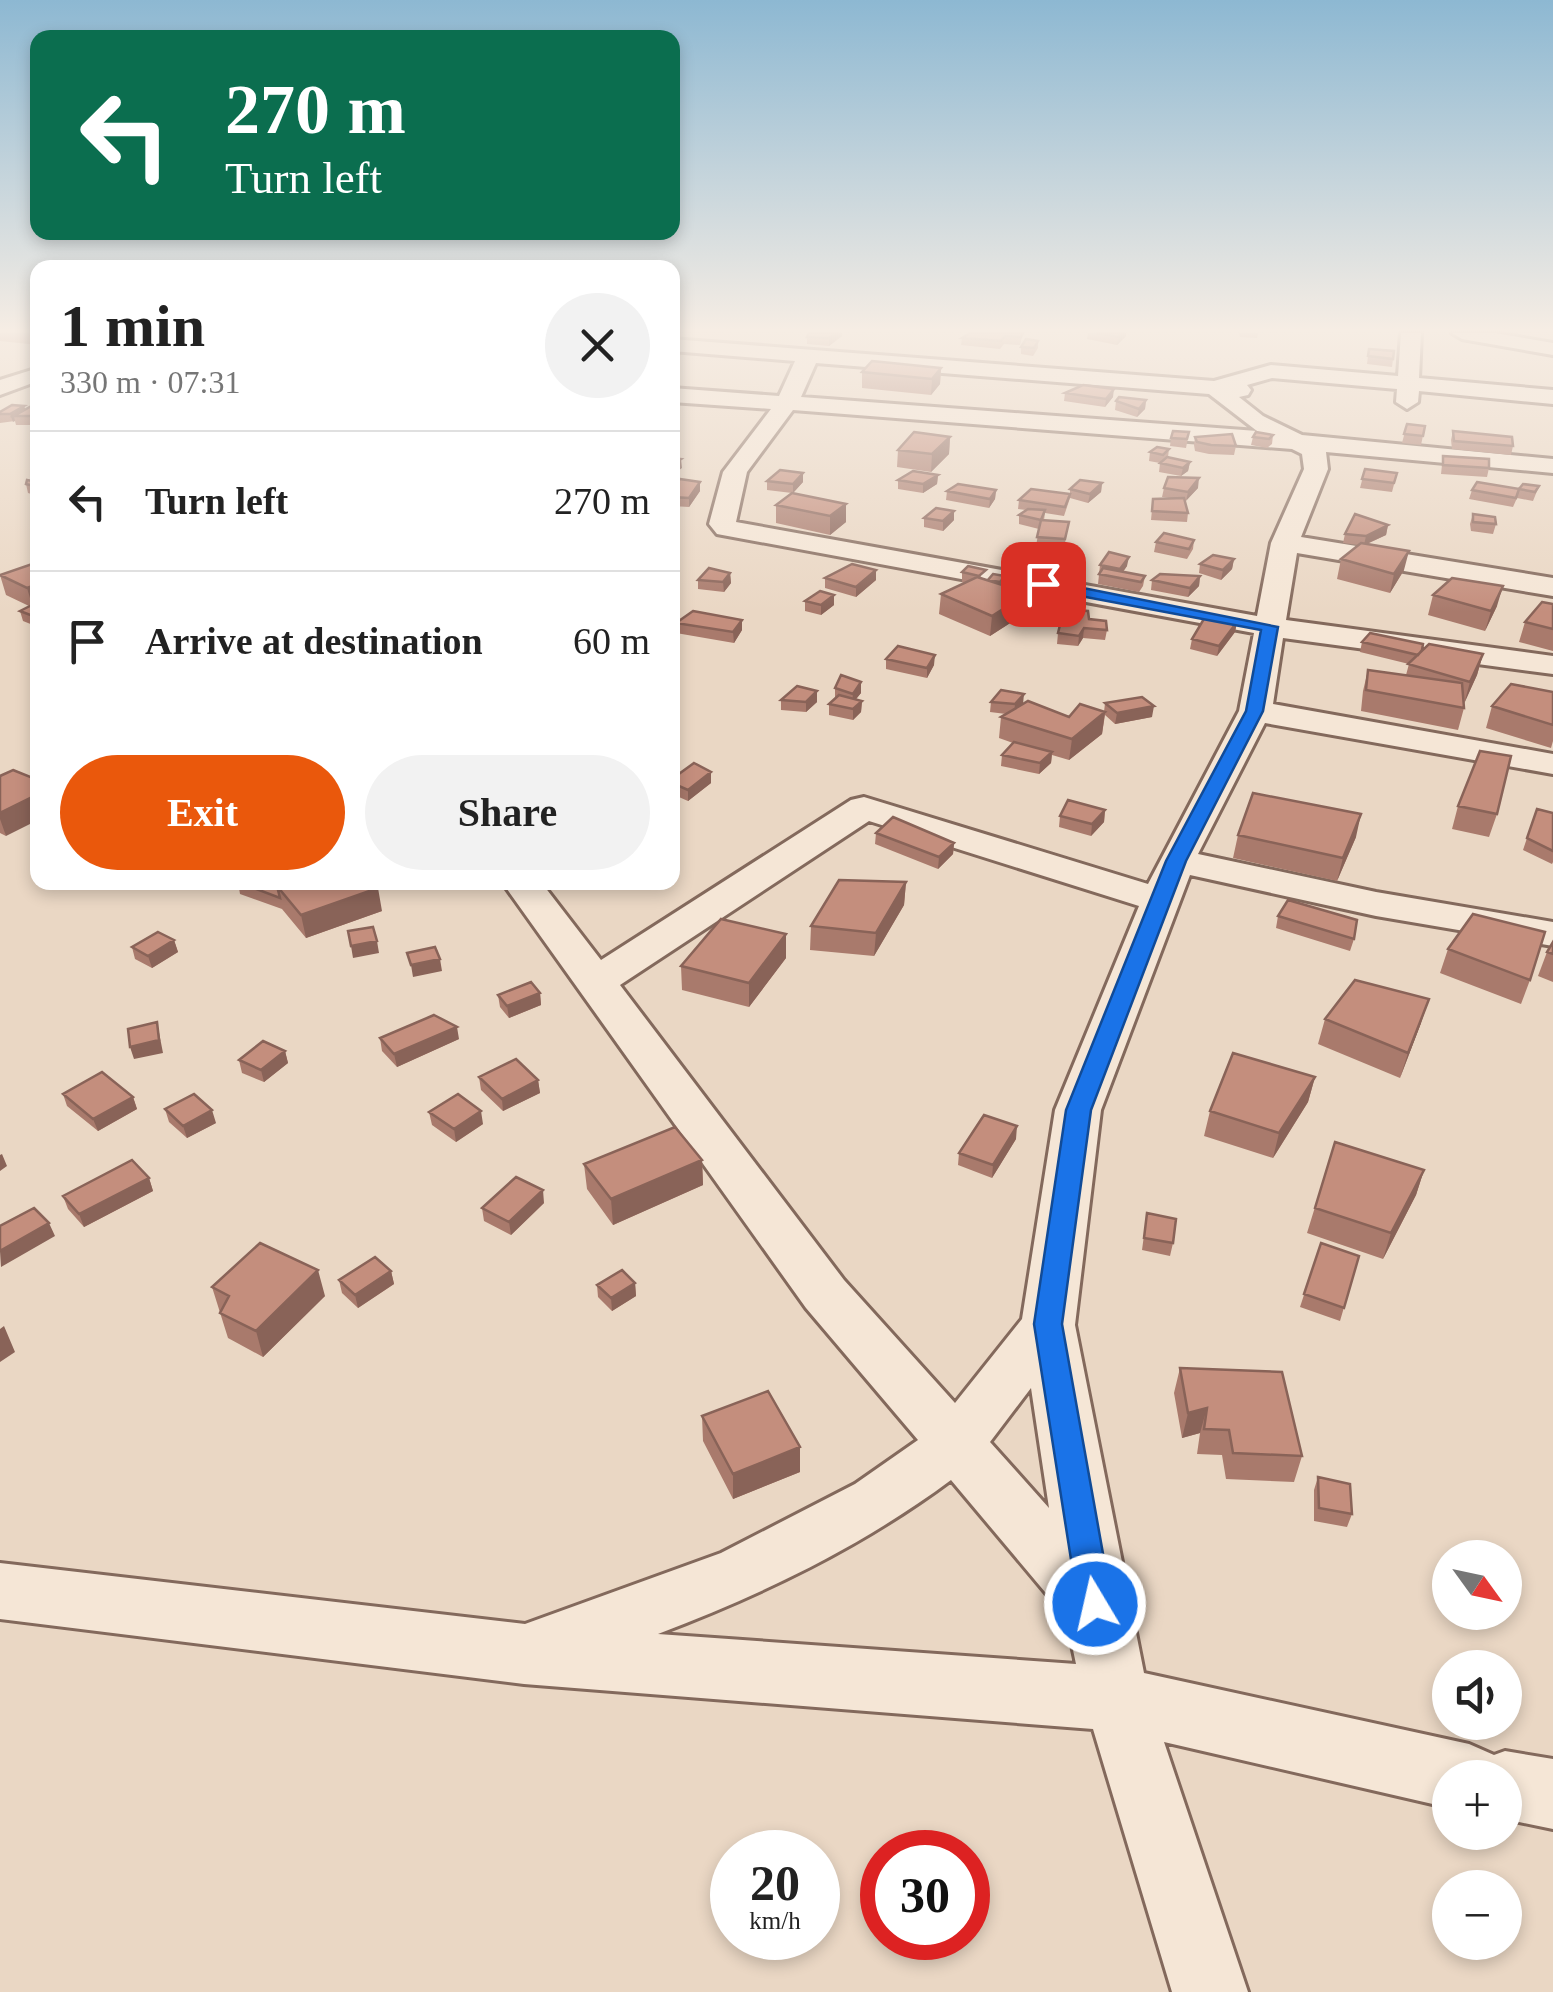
<!DOCTYPE html>
<meta charset="utf-8">
<style>
body{margin:0;font-family:"Times New Roman",serif;background:#f2f2f2;color:#222;height:100vh;display:flex;flex-direction:column;font-size:38px;white-space:nowrap}
*{box-sizing:border-box;margin:0}
p{font-size:32px;color:#767676}
.icon{flex:none;width:55px;height:55px;fill:none;stroke:currentColor;stroke-width:2;stroke-linecap:round;stroke-linejoin:round}
.map{position:relative;flex:1;overflow:hidden}
.panel{position:absolute;left:30px;top:260px;width:650px;height:630px;display:flex;flex-direction:column;background:#fff;border-radius:20px;box-shadow:0 5px 15px #0003}
.panel>*{flex:none}
.hud{position:absolute;left:30px;top:30px;width:650px;height:210px;border-radius:20px;box-shadow:0 5px 15px #0003;background:#0b6e4f;color:#fff;overflow:hidden}
.needle{width:65px;rotate:123deg}
.buttons{position:absolute;left:1432px;top:1540px;display:grid;gap:20px}
.buttons a{display:grid;place-items:center;width:90px;height:90px;border-radius:50%;background:#fff;box-shadow:0 5px 15px #0003;font-size:50px}
.speed{position:absolute;left:710px;top:1830px;display:flex;gap:20px;font-size:50px;font-weight:700;text-align:center}
.speed>*{display:grid;place-content:center;width:130px;height:130px;border-radius:50%;background:#fff;box-shadow:0 5px 15px #0003;line-height:1}
.speed small{font-size:25px;font-weight:400}
.speed .limit{border:15px solid #d22;background:#fff;color:#111}
.pin{position:absolute;display:grid;place-items:center;width:85px;height:85px;color:#fff;margin:-42px;border-radius:20px;box-shadow:0 5px 15px #0006}
.me{position:absolute;width:110px;margin:-55px;rotate:351deg;stroke-linejoin:round;filter:drop-shadow(0 0 8px #0008)}
.turn{display:flex;align-items:center;gap:35px;height:210px;padding:0 30px;font-size:45px}
.turn .icon{width:130px;height:130px;stroke-width:2.5}
.turn b{display:block;font-size:70px;line-height:85px}
.round{display:grid;place-items:center;flex:none;width:105px;height:105px;border-radius:52px;background:#f2f2f2}
.headline{display:flex;align-items:center;justify-content:space-between;height:170px;padding:0 30px}
h1{font-size:60px;font-weight:700;line-height:75px}
.action{display:flex;gap:20px;margin-top:auto;padding:20px 30px}
.action a{flex:1;height:115px;border-radius:60px;background:#ea580c;color:#fff;font-size:40px;font-weight:700;line-height:115px;text-align:center}
.action a+a{background:#f2f2f2;color:#222}
ul{padding:0;list-style:none}
li{display:flex;align-items:center;gap:30px;height:140px;padding:0 30px;border-top:2px solid #e0e0e0}
li div{flex:1}
li b{display:block;font-size:38px}
li em{font-style:normal}
.map>svg:first-child{display:block}
.lines{fill:none;stroke-linecap:round;stroke-linejoin:round}
.minor-casing{stroke:#83695c;stroke-width:6}
.minor{fill:#f5e6d6;fill-rule:evenodd}
.wall{fill:#a97a6c}
.shaded-wall{fill:#896358}
.building{fill:#c48e7d;stroke:#896358;stroke-width:2.5}
.route{fill:#1a73e8;stroke:#114b97;stroke-width:2.5}
</style>
<div class="map">
<svg width="1553" height="1992" viewBox="0 0 1553 1992">
<rect width="100%" height="100%" fill="#ead7c4"/>
<g class="lines">
<!-- minor casing -->
<g class="minor-casing">
<path id="minor" d="M1401 333H1421L1419 378 1553 390V404L1419 391 1418 402 1407 409 1396 402 1397 389 1272 378 1247 385 1251 390 1248 395 1239 397 1263 416 1302 435 1553 459V473L1326 452 1328 469 1301 537 1553 578V596L1297 553 1286 620 1553 656V674L1283 638 1273 704 1553 754V774L1265 723 1198 854 1376 892 1553 922V946L1376 916 1190 875 1101 1110 1075 1325 1144 1673 1469 1744 1494 1755 1505 1751 1553 1759V1829L1505 1819V1778H1450V1808L1164 1742 1248 1992H1172L1093 1729 524 1684 0 1619V1563L525 1624 721 1553 855 1484 918 1440 806 1308 502 882H541L601 960 851 800 864 797 1148 884 1239 711 1254 633 717 534 709 524 723 472 771 409 672 402V388L779 396 795 361 672 351V339L1214 381 1271 365 1398 376ZM816 363 1209 394 1257 431 801 397ZM793 410 1292 449 1302 454 1304 469 1271 543 1257 616 736 522 747 472ZM869 821 1139 906 1055 1110 1022 1319 955 1403 844 1280 620 985ZM1031 1388 1049 1508 990 1442ZM951 1480 1066 1617 1076 1664 658 1634C763 1594 861 1547 951 1480Z
M1452 333H1495L1553 343V355L1462 339Z
M38 368V381L0 395V380Z"/>
</g>
<!-- minor -->
<use href="#minor" class="minor"/>
</g>
<!-- wall -->
<path class="wall" d="M0 333H38V345L0 341Z
M1023 333 1020 345 1004 344 1000 349 961 345 962 338Z
M1088 333H1126V336L1117 345 1087 339Z
M1239 333H1258L1257 338 1240 337Z
M842 336 829 346 807 344V337Z
M1038 341V348L1033 356 1021 354V347Z
M1368 356 1393 359 1392 367 1367 364Z
M941 368 940 384 931 395 862 388V372Z
M1065 393 1113 397 1105 407 1064 401Z
M1146 400 1145 409 1137 417 1115 410 1116 401Z
M38 404V425H16L15 421 0 423V412L24 406 25 410Z
M1407 424 1425 426 1421 445 1402 443Z
M1453 431 1513 446 1511 455 1452 449 1451 440Z
M1189 432 1186 448 1170 446 1171 438Z
M1273 435 1272 444 1267 448 1251 445 1253 437Z
M950 437 949 454 931 472 897 467 898 450Z
M1195 437 1236 446 1234 455 1209 454 1195 451 1194 445Z
M1169 449 1168 457 1190 462 1188 471 1181 476 1159 472 1160 463 1149 461 1150 452Z
M1443 456 1489 468 1487 477 1441 474Z
M1365 469 1397 473 1392 492 1360 488Z
M938 475 937 484 923 493 898 489V480Z
M767 481 803 482 793 493 846 522 830 535 776 523V505L792 493 767 490Z
M38 482V496L28 493 26 484Z
M700 482V491L689 507 672 506V485Z
M1102 483 1101 492 1088 503 1070 498 1064 516 1045 513 1044 520 1069 522 1064 548 1036 546 1039 529 1019 524V515L1026 510 1018 509 1019 500 1070 494V489Z
M1539 486 1533 501 1517 498 1513 507 1469 499 1472 490 1519 489Z
M1164 488H1198L1185 501 1188 513 1187 522 1151 520 1153 499 1170 498 1162 497Z
M996 490 995 499 989 508 946 500 947 491Z
M1473 514 1496 524 1493 534 1471 531 1470 524Z
M924 518 954 520 943 531 924 527Z
M1388 525 1386 535 1367 544 1404 570 1390 593 1337 579 1341 559 1358 545 1343 543 1345 534Z
M1194 540 1193 549 1187 559 1154 552 1156 542Z
M1234 559 1232 569 1221 580 1199 573 1200 564Z
M38 562V627L23 621 20 611 29 606 6 595 0 575Z
M1100 565 1127 566 1123 572 1145 576 1143 586 1139 592 1098 584Z
M968 566 985 580 988 581 993 574 1004 586 1028 593 1026 613 990 636 939 614 941 594 965 583 962 582V572Z
M730 573 731 583 724 592 698 589V580Z
M1200 576 1199 586 1188 597 1151 590 1152 580Z
M825 578 876 580 856 597 825 588Z
M1433 595 1497 606 1485 631 1428 615Z
M805 601 834 605 821 615 805 611Z
M1553 604V651L1519 642 1525 622Z
M1089 619 1107 630 1105 640 1083 638 1078 646 1057 644 1058 633Z
M742 620V630L734 643 676 633V623Z
M1237 622 1235 632 1217 656 1190 649 1192 639Z
M1362 642 1422 650 1483 654 1477 675 1464 703V708L1458 730 1361 711 1363 691 1368 670 1406 675 1409 664 1360 652Z
M886 659 934 665 927 678 886 669Z
M861 682V693L856 699 862 701 861 712 853 720 829 715V704L835 699V688Z
M817 691V702L806 712 781 710V700Z
M1553 692V741L1551 748 1486 728 1492 706Z
M991 702 1023 704 1069 717 1104 712 1105 703 1152 717 1115 724 1105 715 1102 734 1069 760 1052 755 1051 763 1039 774 1001 766 1002 755 1013 743 999 738 1001 717 1006 714 990 712Z
M0 776 6 836 0 833Z
M672 779 711 783 688 801 672 794Z
M1458 806 1497 814 1489 837 1452 829Z
M1105 810 1104 822 1091 836 1059 827 1060 816Z
M1553 813V862L1552 864 1523 850 1527 838Z
M876 833 954 843 953 854 938 869 875 844Z
M1238 835 1356 837 1337 881 1233 858Z
M238 882H283L382 911 306 938 282 909 240 894Z
M405 882H426L421 887Z
M906 882 904 905 874 956 810 950 811 926Z
M1278 916 1354 939 1350 951 1276 928Z
M786 934V958L749 1007 682 990 681 966Z
M174 940 178 952 152 968 135 959 132 947Z
M1553 942V982L1538 976 1547 952Z
M1448 949 1530 980 1521 1004 1440 973Z
M540 993 541 1005 509 1018 500 1007 498 995Z
M1325 1019 1421 1023 1400 1078 1318 1044Z
M380 1038 459 1039 397 1067 382 1051Z
M285 1051 288 1063 264 1082 242 1073 239 1060Z
M479 1077 538 1080 540 1093 503 1111 481 1090Z
M1315 1077 1308 1102 1273 1158 1204 1136 1210 1111Z
M63 1094 133 1097 137 1109 98 1131 67 1106Z
M165 1109 216 1123 187 1138 169 1122Z
M429 1112 483 1124 456 1142 432 1125Z
M1016 1139 992 1178 958 1165 959 1153Z
M1335 1142 1424 1170 1416 1195 1383 1259 1307 1233Z
M702 1160 703 1185 613 1225 587 1189 584 1164Z
M149 1178 153 1191 84 1227 68 1209 63 1196Z
M544 1203 511 1235 484 1221 482 1208Z
M1147 1213 1173 1243 1170 1256 1142 1250Z
M1321 1243 1359 1256 1340 1321 1300 1307Z
M391 1271 394 1284 358 1308 342 1293 339 1280Z
M635 1283 636 1296 612 1311 598 1297 597 1285Z
M212 1287 325 1296 263 1357 228 1338Z
M1180 1368 1302 1456 1294 1482 1226 1479 1222 1455 1197 1454 1200 1433 1182 1438 1174 1393Z
M702 1416 800 1447V1472L733 1499 703 1441Z
M1318 1477 1352 1514 1347 1527 1314 1521V1490Z"/>
<!-- shaded-wall -->
<path class="shaded-wall" d="M836 333H842V336L829 346V338Z
M1122 333H1126V336L1117 345 1118 337Z
M941 368 940 384 931 395 932 379Z
M1114 389 1113 397 1105 407 1106 399Z
M1146 400 1145 409 1137 417 1139 409Z
M24 406 27 414 14 416 15 421 13 422 10 414Z
M950 437 949 454 931 472 932 454Z
M681 459 682 468 672 475V465Z
M1190 462 1188 471 1181 476 1183 468Z
M803 473V482L793 493V484Z
M938 475 937 484 923 493V484Z
M1199 478 1198 488 1186 501 1188 492Z
M700 482V491L689 507V498Z
M1102 483 1101 492 1088 503 1090 494Z
M996 490 995 499 989 508 990 499Z
M846 504V522L830 535V516Z
M954 511V520L943 531V521Z
M1388 525 1386 535 1364 545 1366 536Z
M1409 551 1404 570 1390 593 1394 574Z
M1129 557 1127 566 1118 578 1120 569Z
M1234 559 1232 569 1221 580 1223 570Z
M876 570V580L856 597V587Z
M730 573 731 583 724 592 723 582Z
M1200 576 1199 586 1188 597 1190 588Z
M38 584V606L33 608 27 588Z
M1503 586 1497 606 1485 631 1491 611Z
M1028 593 1026 613 990 636 992 616Z
M834 595V605L821 615V605Z
M742 620V630L734 643 733 632Z
M1237 622 1235 632 1217 656 1219 646Z
M1084 628 1083 638 1078 646 1079 636Z
M1483 654 1477 675 1464 704 1470 682Z
M935 655 934 665 927 678V668Z
M861 682V693L852 704 853 694Z
M817 691V702L806 712V702Z
M1024 694 1023 704 1014 715 1015 704Z
M862 701 861 712 853 720V709Z
M1154 706 1152 717 1115 724 1117 713Z
M1105 712 1102 734 1069 760 1072 739Z
M1052 752 1051 763 1039 774 1040 763Z
M711 772V783L688 801V790Z
M38 794V820L6 836 0 819V813Z
M1105 810 1104 822 1091 836 1092 824Z
M1361 814 1356 837 1337 881 1343 858Z
M954 843 953 854 938 869 939 857Z
M906 882 904 905 874 956 876 933Z
M378 888 382 911 306 938 301 915Z
M786 934V958L749 1007V983Z
M174 940 178 952 152 968 148 956Z
M377 941 379 953 353 958 351 946Z
M440 959 442 971 413 977 411 965Z
M540 993 541 1005 509 1018 507 1006Z
M1429 999 1421 1023 1400 1078 1408 1053Z
M157 1022 163 1053 134 1059 130 1047Z
M457 1027 459 1039 397 1067 394 1054Z
M285 1051 288 1063 264 1082 261 1070Z
M1315 1077 1308 1102 1273 1158 1279 1133Z
M538 1080 540 1093 503 1111 502 1099Z
M133 1097 137 1109 98 1131 93 1119Z
M212 1110 216 1123 187 1138 183 1126Z
M481 1111 483 1124 456 1142 454 1129Z
M1017 1126 1016 1139 992 1178 993 1165Z
M2 1154 7 1166 0 1171V1155Z
M702 1160 703 1185 613 1225 611 1199Z
M1424 1170 1416 1195 1383 1259 1391 1233Z
M149 1178 153 1191 84 1227 79 1214Z
M543 1190 544 1203 511 1235 509 1222Z
M49 1223 55 1236 1 1267 0 1251Z
M318 1270 325 1296 263 1357 256 1331Z
M391 1271 394 1284 358 1308 355 1295Z
M635 1283 636 1296 612 1311 611 1298Z
M4 1326 15 1352 0 1362V1329Z
M1207 1408 1200 1433 1182 1438 1188 1413Z
M800 1447V1472L733 1499V1474Z"/>
<!-- building -->
<path class="building" d="M809 333H836L829 338 807 337Z
M970 333H1023L1021 337 1005 336 1001 341 962 338Z
M1096 333H1122L1118 337Z
M1026 339 1038 341 1034 348 1021 347Z
M1369 349 1394 351 1393 359 1368 356Z
M872 361 941 368 932 379 862 372Z
M1083 385 1114 389 1106 399 1065 393Z
M1119 397 1146 400 1139 409 1116 401Z
M35 404H38V416H14Z
M12 405 24 406 10 414H0V412Z
M1407 424 1425 426 1423 436 1404 434Z
M1173 431 1189 432 1187 439 1171 438Z
M1453 431 1512 437 1513 446 1454 441Z
M914 432 950 437 932 454 898 450Z
M1256 432 1273 435 1269 439 1253 437Z
M1232 434 1236 446 1211 445 1197 442 1195 437Z
M1157 447 1169 449 1163 455 1150 452Z
M1443 456 1489 459V468L1443 465Z
M1167 457 1190 462 1183 468 1160 463Z
M672 458 681 459 672 465Z
M1365 469 1397 473 1394 483 1362 479Z
M780 470 803 473 793 484 767 481Z
M913 471 938 475 923 484 898 480Z
M1168 477 1199 478 1188 492 1164 488Z
M680 479 700 482 689 498 672 497V485Z
M27 480 38 482V487L26 484Z
M1080 480 1102 483 1090 494 1070 489Z
M1477 482 1519 489 1523 484 1539 486 1535 492 1519 489 1516 498 1472 490Z
M958 484 996 490 990 499 947 491Z
M1031 489 1070 494 1065 507 1019 500Z
M792 493 846 504 830 516 776 505Z
M1184 498 1188 513 1152 511 1153 499Z
M936 508 954 511 943 521 924 518Z
M1028 509 1045 510 1041 520 1019 515Z
M1355 514 1388 525 1366 536 1345 534Z
M1473 514 1495 517 1496 524 1473 522Z
M1041 520 1069 522 1065 539 1037 537Z
M1164 533 1194 540 1189 549 1156 542Z
M1361 543 1409 551 1394 574 1341 559Z
M1109 552 1129 557 1120 569 1100 565Z
M1213 555 1234 559 1223 570 1200 564Z
M38 562V584L27 588 0 575Z
M852 564 876 570 856 587 825 578Z
M968 566 986 570 979 576 962 572Z
M709 568 730 573 723 582 698 580Z
M1103 568 1145 576 1141 582 1099 574Z
M993 574 1005 576 1000 582 988 580Z
M1160 574 1200 576 1190 588 1152 580Z
M977 577 1028 593 992 616 941 594Z
M1452 578 1503 586 1491 611 1433 595Z
M820 591 834 595 821 605 805 601Z
M38 602V618L20 611Z
M1542 602 1553 604V629L1525 622Z
M1064 609 1088 611 1089 619 1106 621 1107 630 1084 628 1079 636 1058 633Z
M693 611 742 620 733 632 676 623Z
M1205 617 1237 622 1219 646 1192 639Z
M1370 633 1423 644 1422 650 1418 655 1362 642Z
M1429 644 1483 654 1470 682 1408 664Z
M898 646 935 655 927 668 886 659Z
M1368 670 1462 683 1464 708 1366 690Z
M841 675 861 682 853 694 835 688Z
M1511 684 1553 692V725L1492 706Z
M797 686 817 691 806 702 781 700Z
M1001 690 1024 694 1015 704 991 702Z
M839 695 862 701 853 709 829 704Z
M1142 697 1154 706 1117 713 1105 703Z
M1028 701 1069 717 1080 704 1105 712 1072 739 1001 717Z
M1014 742 1052 752 1040 763 1002 755Z
M1480 751 1511 756 1497 814 1458 806Z
M694 763 711 772 688 790 672 783V779Z
M13 770 38 780V794L0 813V776Z
M1253 793 1361 814 1343 858 1238 835Z
M1068 800 1105 810 1092 824 1060 816Z
M1537 809 1553 813V851L1527 838Z
M893 817 954 843 939 857 876 833Z
M839 880 906 882 876 933 811 926Z
M238 882H283L285 883 277 886 280 898Z
M287 882H373L378 888 301 915 277 886Z
M1288 900 1357 920 1354 939 1278 916Z
M1473 914 1545 932 1530 980 1448 949Z
M721 919 786 934 749 983 681 966Z
M373 927 377 941 351 946 348 931Z
M158 932 174 940 148 956 132 947Z
M1553 942V954L1547 952Z
M435 947 440 959 411 965 407 953Z
M1355 980 1429 999 1408 1053 1325 1019Z
M531 982 540 993 507 1006 498 995Z
M434 1015 457 1027 394 1054 380 1038Z
M157 1022 159 1040 130 1047 128 1029Z
M263 1041 285 1051 261 1070 239 1060Z
M1233 1053 1315 1077 1279 1133 1210 1111Z
M516 1059 538 1080 502 1099 479 1077Z
M102 1072 133 1097 93 1119 63 1094Z
M194 1094 212 1110 183 1126 165 1109Z
M458 1094 481 1111 454 1129 429 1112Z
M984 1115 1017 1126 993 1165 959 1153Z
M675 1127 702 1160 611 1199 584 1164Z
M1335 1142 1424 1170 1391 1233 1315 1208Z
M132 1160 149 1178 79 1214 63 1196Z
M516 1177 543 1190 509 1222 482 1208Z
M34 1208 49 1223 0 1251V1226Z
M1147 1213 1176 1219 1173 1243 1144 1238Z
M260 1243 318 1270 256 1331 220 1313 229 1296 212 1287Z
M1321 1243 1359 1256 1344 1308 1304 1294Z
M375 1257 391 1271 355 1295 339 1280Z
M622 1270 635 1283 611 1298 597 1285Z
M1180 1368 1282 1372 1302 1456 1233 1453 1229 1430 1204 1429 1207 1408 1188 1413Z
M768 1391 800 1447 733 1474 702 1416Z
M1318 1477 1350 1484 1352 1514 1319 1508Z"/>
<!-- sky -->
<linearGradient id="sky" x2="0" y2="1"><stop stop-color="#8db8d2"/><stop offset="0.54" stop-color="#f6ede4"/><stop offset="1" stop-color="#f6ede4" stop-opacity="0"/></linearGradient>
<rect width="1553" height="612" fill="url(#sky)"/>
<!-- route -->
<path class="route" d="M1043 580 1278 627 1263 711 1186 861 1091 1110 1062 1324 1112 1604 1107 1615 1095 1619 1083 1615 1078 1604 1034 1324 1066 1110 1166 861 1246 711 1261 630 1038 588V581Z"/>
</svg>
<div class="buttons">
<a><svg class="needle" viewBox="-14 -14 28 28"><path d="M0-13l5 13h-10z" fill="#e53935"/><path d="M0 13l5-13h-10z" fill="#767676"/></svg></a>
<a><svg class="icon" aria-label="sound" viewBox="0 0 24 24"><path d="M4 9h4l5-4v14l-5-4H4zM17 9q2 3 0 6"/></svg></a>
<a>+</a>
<a>−</a>
</div>
<div class="speed"><div>20<small>km/h</small></div><div class="limit">30</div></div>
<div class="pin" style="left:1043px;top:584px;background:#d93025"><svg class="icon" aria-label="arrive" viewBox="0 0 24 24"><path d="M6 21V4h12l-3 4 3 4H6"/></svg></div>
<svg class="me" style="left:1095px;top:1604px" viewBox="-20 -20 40 40"><circle r="17" fill="#1a73e8" stroke="#fff" stroke-width="3"/><path d="M0-11L8 9 0 5-8 9z" fill="#fff"/></svg>
<div class="hud">
<div class="turn"><svg class="icon" aria-label="left" viewBox="0 0 24 24"><path d="M17 20v-9H6M10 6l-5 5 5 5"/></svg><div><b>270 m</b>Turn left</div></div>
</div>
<section class="panel">
<div class="headline"><div><h1>1 min</h1><p>330 m · 07:31</p></div><a class="round"><svg class="icon" aria-label="close" viewBox="0 0 24 24"><path d="M6 6l12 12M18 6L6 18"/></svg></a></div>
<ul>
<li><svg class="icon" aria-label="left" viewBox="0 0 24 24"><path d="M17 20v-9H6M10 6l-5 5 5 5"/></svg><div><b>Turn left</b></div><em>270 m</em></li>
<li><svg class="icon" aria-label="arrive" viewBox="0 0 24 24"><path d="M6 21V4h12l-3 4 3 4H6"/></svg><div><b>Arrive at destination</b></div><em>60 m</em></li>
</ul>
<div class="action"><a>Exit</a><a>Share</a></div>
</section>
</div>
